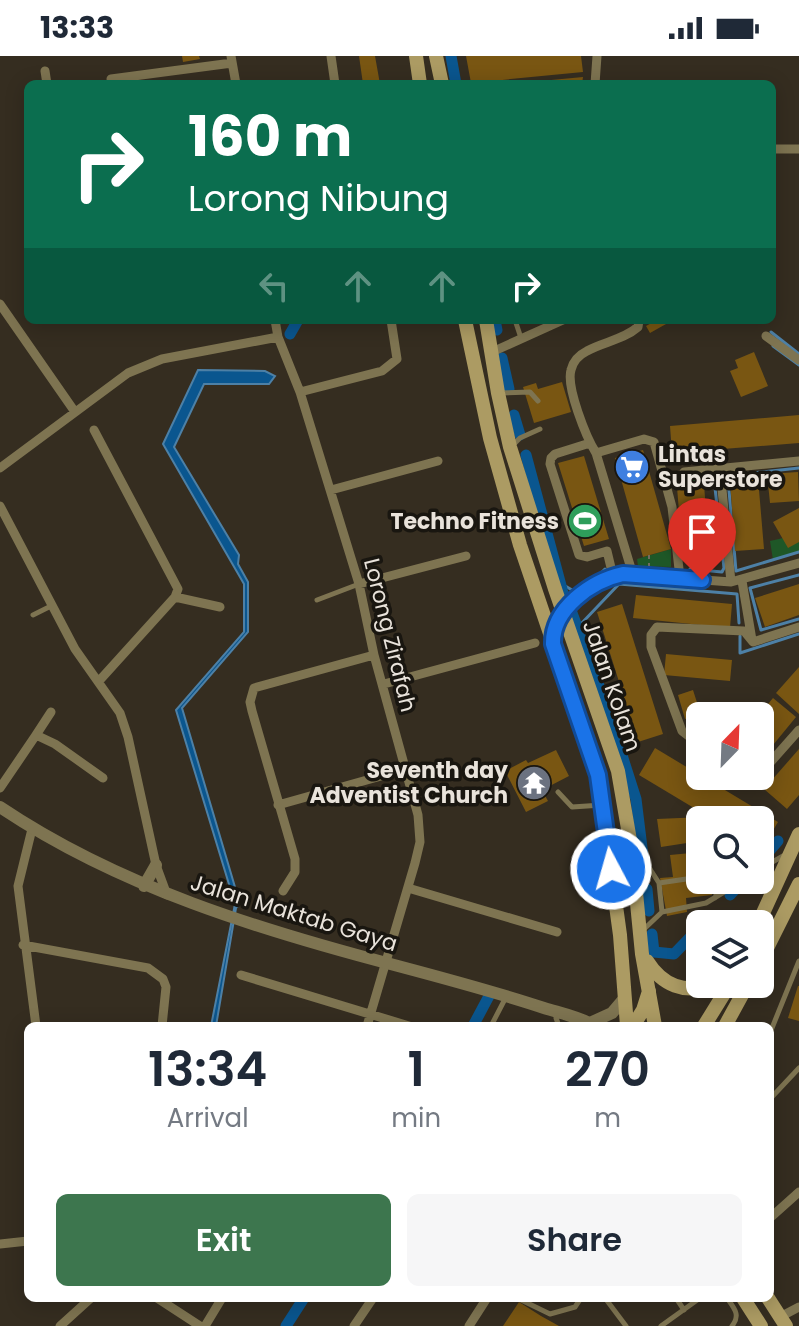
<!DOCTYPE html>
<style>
body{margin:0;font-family:Poppins,sans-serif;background:#f6f6f7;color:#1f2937;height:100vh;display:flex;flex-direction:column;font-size:30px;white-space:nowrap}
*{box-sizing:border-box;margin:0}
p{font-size:26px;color:#747a83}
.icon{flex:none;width:44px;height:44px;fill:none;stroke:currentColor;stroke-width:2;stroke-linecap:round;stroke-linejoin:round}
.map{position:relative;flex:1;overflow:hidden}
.side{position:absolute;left:24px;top:966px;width:750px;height:280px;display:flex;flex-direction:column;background:#fff;border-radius:12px;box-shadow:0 4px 20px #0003}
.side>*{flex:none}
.guide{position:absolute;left:24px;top:24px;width:752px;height:244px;border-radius:12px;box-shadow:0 4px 20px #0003;background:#0b6e4f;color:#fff;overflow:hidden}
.needle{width:52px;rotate:23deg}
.controls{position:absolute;left:686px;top:646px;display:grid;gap:16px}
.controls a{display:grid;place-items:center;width:88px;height:88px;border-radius:12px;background:#fff;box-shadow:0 4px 20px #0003;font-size:40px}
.pin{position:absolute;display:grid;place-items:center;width:68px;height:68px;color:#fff;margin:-82px -34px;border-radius:50% 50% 50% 0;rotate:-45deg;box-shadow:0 0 8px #0007}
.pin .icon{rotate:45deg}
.me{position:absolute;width:88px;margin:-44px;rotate:354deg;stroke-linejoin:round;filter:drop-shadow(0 0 6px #0008)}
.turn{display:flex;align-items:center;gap:28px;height:168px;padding:0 32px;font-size:36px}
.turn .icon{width:104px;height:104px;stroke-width:2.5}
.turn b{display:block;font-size:56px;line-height:68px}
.lanes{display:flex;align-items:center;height:76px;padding:0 32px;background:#0003;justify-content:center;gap:40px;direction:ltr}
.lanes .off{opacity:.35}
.eta{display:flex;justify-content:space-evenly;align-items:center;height:136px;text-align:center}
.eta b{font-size:48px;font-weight:600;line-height:56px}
.primary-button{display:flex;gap:16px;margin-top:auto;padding:16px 32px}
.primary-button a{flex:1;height:92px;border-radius:12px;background:#3d764e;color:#fff;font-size:32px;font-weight:600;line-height:92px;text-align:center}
.primary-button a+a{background:#f6f6f7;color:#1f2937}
.status{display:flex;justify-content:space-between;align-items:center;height:56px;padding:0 40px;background:#fff;direction:ltr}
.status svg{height:22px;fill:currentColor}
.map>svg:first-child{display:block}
.green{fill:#1e5727}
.water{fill:#0a568f;stroke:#4d80a6;stroke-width:2}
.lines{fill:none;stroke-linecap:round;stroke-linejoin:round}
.stream{stroke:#4d80a6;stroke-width:3}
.canal{stroke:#0a568f;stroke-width:11}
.building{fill:#795612}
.path{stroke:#726b60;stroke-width:2;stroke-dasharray:4 4;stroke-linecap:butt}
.service{stroke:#7e7451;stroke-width:5}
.minor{stroke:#7e7451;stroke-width:9}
.tertiary{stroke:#7e7451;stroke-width:12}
.secondary{stroke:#ac9b63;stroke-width:14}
.route-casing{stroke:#114b97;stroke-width:20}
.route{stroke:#1a73e8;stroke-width:14}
.labels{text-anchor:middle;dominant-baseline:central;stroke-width:7;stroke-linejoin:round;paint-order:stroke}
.poi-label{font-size:22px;font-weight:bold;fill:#e9e3db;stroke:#191610;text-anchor:end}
.street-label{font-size:22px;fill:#e9e3db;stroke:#191610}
</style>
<div class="status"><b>13:33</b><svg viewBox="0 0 49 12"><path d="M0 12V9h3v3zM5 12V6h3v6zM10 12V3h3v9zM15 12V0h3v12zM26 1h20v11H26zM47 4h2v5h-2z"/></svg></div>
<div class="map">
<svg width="799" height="1270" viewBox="0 0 799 1270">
<rect width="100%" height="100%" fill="#352d20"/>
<!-- green -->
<path class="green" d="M712 416 714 423 712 426 674 430V420Z
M783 482 799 486V496L773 504 770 485Z
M671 493V511L638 510 637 503Z"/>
<!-- water -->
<path class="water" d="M198 314 265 315 275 320 269 328H204L174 391 239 499 238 508 248 526V576L182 652 240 848 236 852 216 970H211L235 848 176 654 244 576V528L163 388Z"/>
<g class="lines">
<!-- stream -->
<path class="stream" d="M771 276 799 298
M773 290 799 309
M799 412 733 419 728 423 736 515 799 496
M690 513 722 516 724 512 714 423
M799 519 750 532 761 574 799 563
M560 527 579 538
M591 527 605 513
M579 570 619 528 737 538 739 567
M740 580V597L799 578"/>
<!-- canal -->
<path class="canal" d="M451 0 456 28
M495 264 497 274
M290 278 298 264
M502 302 509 333
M514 359 520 379
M526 399 563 537
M572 557 606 649 636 743 643 800
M760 806 778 785
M647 833 649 855
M730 839 744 824
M652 878 654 896 674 898 700 871
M473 970 489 940
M286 1270 304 1242"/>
</g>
<!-- building -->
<path class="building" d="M182 0H199L200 3 183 6Z
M359 0H375L380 28H363Z
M466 0H581L583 16 471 27Z
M583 21 582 28H530V26Z
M657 264H664L666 268 650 277 646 270Z
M754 296 768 330 741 341 730 315 738 312 735 304Z
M562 326 571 356 534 367 523 331 536 327 538 333Z
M799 359V387L672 397 670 370Z
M643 394 671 493 643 501 615 402Z
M584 400 609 483 584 490 558 407Z
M798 416 799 445 770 447 767 418Z
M758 422 764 493 735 495 730 424Z
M704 429 710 503 683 505 677 431Z
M799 452V486L788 492 773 466Z
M799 528V559L765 571 755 542Z
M636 539 732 548 730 572 633 562Z
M622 548 663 678 638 686 597 556Z
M666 598 732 604 730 625 664 619Z
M799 611V658L776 637Z
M693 634 701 659 685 663 678 639Z
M773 642 796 661 760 705 758 660Z
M655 692 778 766 762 793 760 792V764H714L639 719Z
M799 693V739L787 753 764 733Z
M556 694 569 720 542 734 548 745 526 756 505 715 526 704 528 707Z
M703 761 709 764H700V785L661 791 657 763Z
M691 797 694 817 700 816V824H710L712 839 686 842 687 856 667 860 660 822 673 821 670 799Z
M798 930H799V965L788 962Z
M519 1246 541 1260 559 1270H503Z"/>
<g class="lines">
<!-- path -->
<path class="path" d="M649 499V511"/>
<!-- service -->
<path class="service" d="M515 264 521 282
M499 337 530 336 538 345
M513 389 520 382 540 373
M317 544 359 528
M33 559 51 550
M558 736 572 751 602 749
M636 799 650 813 659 827 700 821
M760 813 783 800
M659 827 662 856 706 847 744 824
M715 842 718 833 717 824
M642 875 662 856
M491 970 505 943
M559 970 556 962 561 958
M770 977 799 905
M770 1043 799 1012
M517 1242 550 1258 575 1251 581 1242
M605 1242 626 1270
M676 1242 684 1254
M727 1242C734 1252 741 1259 732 1270
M661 1270 700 1242"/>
<!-- minor -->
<path class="minor" d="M231 0 236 28
M331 0 335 28
M45 15 47 28
M111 23 232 7
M595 28 597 0
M772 93H799
M0 248 75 356
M275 264 278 281 300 336 359 528 374 599 418 759 420 786 415 807 367 970
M766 280 799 304
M492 296 563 264
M300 336 382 315 397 303 391 264
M94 374 178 533 175 541 99 625
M590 387 555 398 551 402 550 408 579 499 587 501 607 495 613 520
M596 397 644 383 654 386 672 451 680 522
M0 412 128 317 162 303 278 281
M720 413 731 526
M684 416 799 405
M331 434 438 405
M0 450 75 593 120 657 128 681 156 809 167 839
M633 519 596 397C586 381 566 331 571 314 573 305 579 299 587 295 603 286 623 284 638 271L639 264
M742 525 752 584
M359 528 466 500
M175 541 220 551
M563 553 595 529 623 518 731 526 799 507
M384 628 535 587
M36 679 51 656
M700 689 682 675 651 591V579L657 571 744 575 753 586 799 571
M760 718 799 674
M748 720 754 724 758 720
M0 732 36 679 55 688 103 722
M278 749 406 713
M32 773 18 830 36 970
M408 832 557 876
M283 835 295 816V803L252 655 250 646 254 632 374 599
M23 889 148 912 163 923 166 931 162 970
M241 919 409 970
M770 1162 799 1136
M0 1188 28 1185
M157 1242 200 1270
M780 1261 799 1251
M60 1270 91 1242
M205 1270 222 1242
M354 1270 373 1242
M469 1270 487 1242"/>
<!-- tertiary -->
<path class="tertiary" d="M0 751C119 831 260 874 398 910 447 923 496 936 544 952 560 957 580 961 595 970
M144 830 156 809
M590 967 612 957 623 944"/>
<!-- secondary -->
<path class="secondary" d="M416 0 420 28
M436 0 442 28
M465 264 490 382 520 489 598 719 620 879 627 970
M486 264 498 337 510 391 555 533 618 715 632 796 642 898 655 970
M758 868 799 778
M647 905C662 929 685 939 712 928
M760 906 799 828
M633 970 643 954 649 935
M704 970 730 928
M725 970 748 928
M743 1242 761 1270
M768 1242 786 1270"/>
</g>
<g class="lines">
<!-- route casing -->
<g class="route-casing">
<path id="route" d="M611 813 598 719 553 588C552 553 591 525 623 518L702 524"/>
</g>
<!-- route -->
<use href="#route" class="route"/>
</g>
<!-- icons -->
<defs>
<g id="supermarket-disc" transform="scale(1.8)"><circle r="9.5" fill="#3f7fe0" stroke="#191610"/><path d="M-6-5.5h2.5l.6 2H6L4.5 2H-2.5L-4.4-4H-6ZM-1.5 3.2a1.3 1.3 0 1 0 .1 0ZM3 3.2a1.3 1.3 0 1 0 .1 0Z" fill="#fff"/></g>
<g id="stadium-disc" transform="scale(1.8)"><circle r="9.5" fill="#2e9e5b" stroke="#191610"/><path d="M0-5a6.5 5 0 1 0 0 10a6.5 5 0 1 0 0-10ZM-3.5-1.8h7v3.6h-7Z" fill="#fff"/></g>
<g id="temple-disc" transform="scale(1.8)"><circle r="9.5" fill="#6b7280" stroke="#191610"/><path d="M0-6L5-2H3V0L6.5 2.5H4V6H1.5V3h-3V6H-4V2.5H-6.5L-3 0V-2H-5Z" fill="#fff"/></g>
</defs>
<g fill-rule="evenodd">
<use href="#supermarket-disc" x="632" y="411"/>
<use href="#stadium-disc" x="585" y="465"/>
<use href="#temple-disc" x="534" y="727"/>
</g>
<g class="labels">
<!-- poi labels -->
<g class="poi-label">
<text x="658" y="398" text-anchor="start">Lintas<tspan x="658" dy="25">Superstore</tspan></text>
<text x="559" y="465">Techno Fitness</text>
<text x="508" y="714">Seventh day<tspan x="508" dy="25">Adventist Church</tspan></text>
</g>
<!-- street labels -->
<g class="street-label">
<text transform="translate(390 579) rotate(76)">Lorong Zirafah</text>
<text transform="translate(612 630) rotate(71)">Jalan Kolam</text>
<text transform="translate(294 857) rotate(17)">Jalan Maktab Gaya</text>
</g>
</g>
</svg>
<div class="controls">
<a><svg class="needle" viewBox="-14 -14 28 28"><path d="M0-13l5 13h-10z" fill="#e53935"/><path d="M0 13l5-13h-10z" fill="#747a83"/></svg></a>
<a><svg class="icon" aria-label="search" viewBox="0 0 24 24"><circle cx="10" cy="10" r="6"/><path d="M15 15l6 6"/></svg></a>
<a><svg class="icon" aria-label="layers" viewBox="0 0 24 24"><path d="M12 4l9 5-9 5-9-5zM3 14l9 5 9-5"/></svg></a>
</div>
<div class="pin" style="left:702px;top:524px;background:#d93025"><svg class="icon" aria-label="arrive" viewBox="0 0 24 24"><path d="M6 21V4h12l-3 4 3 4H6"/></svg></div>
<svg class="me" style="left:611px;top:813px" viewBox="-20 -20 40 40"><circle r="17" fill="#1a73e8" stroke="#fff" stroke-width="3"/><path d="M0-11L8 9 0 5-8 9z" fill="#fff"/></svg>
<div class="guide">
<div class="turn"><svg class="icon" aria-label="right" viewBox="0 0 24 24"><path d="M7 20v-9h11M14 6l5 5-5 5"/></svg><div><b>160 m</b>Lorong Nibung</div></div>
<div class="lanes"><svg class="icon off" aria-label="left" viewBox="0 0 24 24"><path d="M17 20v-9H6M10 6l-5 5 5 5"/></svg><svg class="icon off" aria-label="ahead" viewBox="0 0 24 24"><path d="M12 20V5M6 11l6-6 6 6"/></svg><svg class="icon off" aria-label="ahead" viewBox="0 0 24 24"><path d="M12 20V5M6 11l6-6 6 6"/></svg><svg class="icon" aria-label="right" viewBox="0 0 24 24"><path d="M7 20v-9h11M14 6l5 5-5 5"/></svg></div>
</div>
<section class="side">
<div class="eta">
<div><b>13:34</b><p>Arrival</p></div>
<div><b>1</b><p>min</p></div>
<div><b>270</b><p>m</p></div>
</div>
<div class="primary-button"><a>Exit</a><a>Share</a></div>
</section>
</div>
